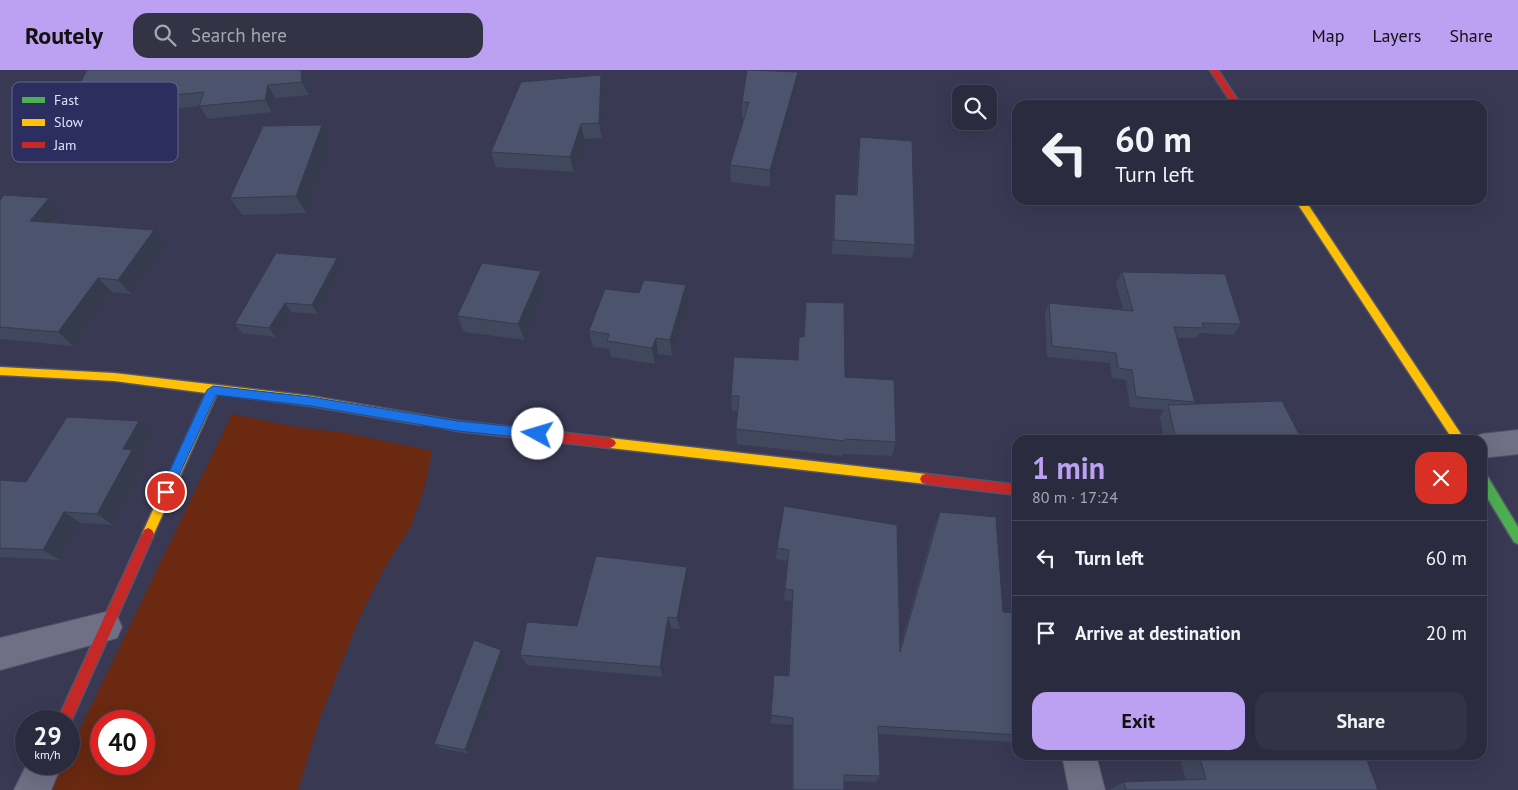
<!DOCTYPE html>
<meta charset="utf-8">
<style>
body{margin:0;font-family:"PT Sans",sans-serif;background:#333346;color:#f1f3f6;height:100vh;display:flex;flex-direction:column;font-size:19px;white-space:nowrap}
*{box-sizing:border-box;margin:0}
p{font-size:16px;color:#a6a7b0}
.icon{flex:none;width:28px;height:28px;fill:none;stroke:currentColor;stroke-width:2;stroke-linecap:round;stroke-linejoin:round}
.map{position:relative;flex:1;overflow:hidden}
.sheet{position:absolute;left:1012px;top:365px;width:475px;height:325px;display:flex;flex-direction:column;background:#2b2b3f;border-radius:15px;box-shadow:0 5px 20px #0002,0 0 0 1px #474759}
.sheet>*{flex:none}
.hud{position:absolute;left:1012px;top:30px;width:475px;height:105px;border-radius:15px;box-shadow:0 5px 20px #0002,0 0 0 1px #474759;background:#2b2b3f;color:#f1f3f6;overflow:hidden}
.controls{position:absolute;left:952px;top:15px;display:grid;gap:10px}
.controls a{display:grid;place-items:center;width:45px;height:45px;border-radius:10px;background:#2b2b3f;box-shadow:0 5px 20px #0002,0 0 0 1px #474759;font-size:25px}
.speed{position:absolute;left:15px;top:640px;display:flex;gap:10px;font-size:25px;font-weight:700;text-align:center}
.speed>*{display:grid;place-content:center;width:65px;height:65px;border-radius:50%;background:#2b2b3f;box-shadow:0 5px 20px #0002,0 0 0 1px #474759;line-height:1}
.speed small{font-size:12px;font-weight:400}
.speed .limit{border:8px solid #d22;background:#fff;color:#111}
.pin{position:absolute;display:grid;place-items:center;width:42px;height:42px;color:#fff;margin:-21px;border:2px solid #fff;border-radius:50%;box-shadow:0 1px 5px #0007}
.me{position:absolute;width:55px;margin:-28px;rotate:276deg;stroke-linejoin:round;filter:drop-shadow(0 0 4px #0008)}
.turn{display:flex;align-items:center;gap:18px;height:105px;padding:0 20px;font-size:22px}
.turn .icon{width:65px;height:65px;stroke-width:2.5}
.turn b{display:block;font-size:35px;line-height:42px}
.round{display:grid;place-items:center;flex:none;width:52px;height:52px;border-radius:15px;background:#333346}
.overview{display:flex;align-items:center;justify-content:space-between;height:85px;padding:0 20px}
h1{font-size:30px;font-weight:600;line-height:38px;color:#bca0f2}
.primary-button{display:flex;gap:10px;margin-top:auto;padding:10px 20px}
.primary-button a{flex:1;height:58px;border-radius:15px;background:#bca0f2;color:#111;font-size:20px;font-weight:600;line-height:58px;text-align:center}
.primary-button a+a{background:#333346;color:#f1f3f6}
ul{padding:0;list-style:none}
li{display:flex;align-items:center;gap:15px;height:75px;padding:0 20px;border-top:1px solid #474759}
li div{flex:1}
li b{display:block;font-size:19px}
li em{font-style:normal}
header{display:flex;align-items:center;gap:30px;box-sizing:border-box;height:70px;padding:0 25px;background:#bca0f2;color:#111}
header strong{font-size:24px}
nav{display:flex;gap:28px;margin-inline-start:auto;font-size:18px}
.search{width:350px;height:45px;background:#333346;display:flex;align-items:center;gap:12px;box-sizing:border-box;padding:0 18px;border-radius:15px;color:#a6a7b0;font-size:19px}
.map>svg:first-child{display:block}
.green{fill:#6a2910;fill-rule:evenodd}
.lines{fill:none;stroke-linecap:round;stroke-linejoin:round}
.street-casing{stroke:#54556b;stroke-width:2}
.fast-casing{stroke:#54556b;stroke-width:3}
.slow-casing{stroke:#54556b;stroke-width:3}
.jam-casing{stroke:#54556b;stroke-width:3}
.street{fill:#6f6f85;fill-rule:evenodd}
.fast{fill:#4caf50;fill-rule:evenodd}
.slow{fill:#ffc107;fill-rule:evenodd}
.jam{fill:#c62828;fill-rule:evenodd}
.wall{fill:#41485e}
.shaded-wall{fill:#353b4c}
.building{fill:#4c546d;stroke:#353b4c}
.route{fill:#1a73e8;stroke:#114b97}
.key{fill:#2d2e60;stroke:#63648f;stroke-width:1}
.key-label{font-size:14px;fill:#e0e3fd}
</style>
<header>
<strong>Routely</strong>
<div class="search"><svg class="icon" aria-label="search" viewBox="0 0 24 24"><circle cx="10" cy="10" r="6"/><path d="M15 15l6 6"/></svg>Search here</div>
<nav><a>Map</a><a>Layers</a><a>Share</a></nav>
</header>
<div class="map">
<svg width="1518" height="720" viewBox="0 0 1518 720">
<rect width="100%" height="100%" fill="#393954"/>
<!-- green -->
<path class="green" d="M232 344 302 358 341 362 432 381 425 416 411 456 384 499 361 544 321 645 298 720H50L63 694H69V682ZM101 651H144V694H101Z"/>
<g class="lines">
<!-- street casing -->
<g class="street-casing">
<path id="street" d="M1518 360V384L1482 388V370H1471L1472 368 1482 364Z
M106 542 117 546 122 557 117 568 0 600V568Z
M1062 685H1096L1105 720H1069Z
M27 694H62L51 720H14Z"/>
</g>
<!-- fast casing -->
<g class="fast-casing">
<path id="fast" d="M1482 403 1486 404 1518 457V474L1514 472 1482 419Z"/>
</g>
<!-- slow casing -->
<g class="slow-casing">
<path id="slow" d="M1295 130H1305L1465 370H1453Z
M0 297 114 303 311 326 422 345 426 347 428 350 426 353 422 355 311 336 217 324 152 468 148 470 144 468 142 464 206 323 114 311 0 305Z
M610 368 926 404 930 405 932 409 930 413 926 414 610 378 606 376 604 373 606 370Z"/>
</g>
<!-- jam casing -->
<g class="jam-casing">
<path id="jam" d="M1210 0H1218L1241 35H1233Z
M422 345 458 351 610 368 614 370 616 373 614 376 610 378 458 361 418 353 416 350 418 347Z
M926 404 1018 415V425L926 414 922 413 920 409 922 405Z
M148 458 152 460 154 464 69 656V651H57L144 460Z"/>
</g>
<!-- street -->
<use href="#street" class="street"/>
<!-- fast -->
<use href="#fast" class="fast"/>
<!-- slow -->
<use href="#slow" class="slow"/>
<!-- jam -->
<use href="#jam" class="jam"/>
</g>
<!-- wall -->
<path class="wall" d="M307 0 309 25 275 28 272 42 208 49 200 36 78 48 68 35Z
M798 2 797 19 770 117 731 112 730 95 744 49H742V32Z
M604 21 602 68 584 69 574 102 496 97 491 82Z
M322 55 331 73 306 143 242 145 230 128Z
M860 67 915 175 912 188 832 184 834 138 835 124 856 125 858 81Z
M0 130 62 143 55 153 154 160 166 175 131 224 112 222 73 276 0 269Z
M342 197 318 244 291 242 276 267 242 263 235 254Z
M541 201 546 217 525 270 464 262 457 246Z
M1122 202 1241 254 1233 265 1200 263 1196 268H1177L1195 332 1194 334 1302 370H1164L1160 347 1164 340 1130 337 1126 310 1112 308 1110 293 1047 287 1045 244 1049 233 1123 240 1116 213Z
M688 232 672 286 658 284 655 294 611 287 609 279 593 277 589 261Z
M845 307 896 372 892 386 843 384 842 386 737 374 736 359 738 341H732L731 326Z
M153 363 140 386 146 391 113 455 81 453 60 490 0 487V410L26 412Z
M784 436 900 577 935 454 940 442 1003 542 1018 567V601L1013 606 1018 642V667L1012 672 879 664 880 706 876 712 844 711V720H792V655L771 653 774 605 788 606 792 531 784 530 788 491 776 489 777 478Z
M689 509 680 559 671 558 663 607 527 595 520 585 577 556Z
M501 580 506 586 470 684 440 678 434 674Z
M1179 685H1365L1378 720H1109L1124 712 1186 710Z"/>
<!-- shaded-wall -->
<path class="shaded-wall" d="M301 0H307L309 25 302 12Z
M798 2 797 19 770 117V100Z
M601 5 604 21 602 68 599 53Z
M268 15 275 28 272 42 265 30Z
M581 54 584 69 574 102 570 87Z
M322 55 331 73 306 143 296 126Z
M49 128 62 143 44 165 30 151Z
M154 160 166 175 131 224 118 210Z
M337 188 342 197 318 244 312 235Z
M541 201 546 217 525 270 518 254Z
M98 208 112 222 73 276 58 262Z
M686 215 688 232 672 286 670 270Z
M285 233 291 242 276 267 269 258Z
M656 268 658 284 655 294 652 278Z
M139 351 153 363 140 386 146 391 113 455 97 444 123 379Z
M64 442 81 453 60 490 43 480Z
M687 497 689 509 680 559 677 548Z
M668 547 671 558 663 607 660 597Z
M501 580 506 586 470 684 465 680Z"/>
<!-- building -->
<path class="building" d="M87 0H301L302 12 268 15 265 30 199 36 204 22 68 35Z
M747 0 798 2 770 100 730 95 749 32H742Z
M601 5 599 53 581 54 570 87 491 82 521 12Z
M322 55 296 126 230 128 263 56Z
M860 67 912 71 915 175 834 170 835 124 857 125Z
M4 125 49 128 30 151 154 160 118 210 98 208 58 262 0 257V130Z
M276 183 337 188 312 235 285 233 269 258 235 254Z
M482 193 541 201 518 254 457 246Z
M1122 202 1225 204 1241 254 1202 253 1204 258 1174 257 1195 332 1136 327 1132 300 1118 298 1116 283 1052 276 1049 233 1133 241Z
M644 210 686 215 670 270 656 268 652 278 607 271 609 264 589 261 605 219 639 223Z
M806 232 844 233 845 307 894 310 896 372 845 369V371L736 359 739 326H731L734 287 798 290 799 267H804Z
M1282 331 1302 370H1176L1168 335Z
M67 347 139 351 123 379 132 380 97 444 64 442 43 480 0 478V410L26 412Z
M784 436 897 455 900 582 940 442 996 447 1003 542 1015 543 1018 567V597H1012L1018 642V665L878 656 880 706 844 705V720H793V648L771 645 774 605 789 606 793 520 785 519 789 480 777 478Z
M596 486 687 497 677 548 668 547 660 597 520 585 527 552 577 556Z
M474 570 501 580 465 680 434 674Z
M1199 685H1365L1378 720H1126L1124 712 1206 709Z"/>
<!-- route -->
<path class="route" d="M213 316 311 327 458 351 538 359 542 360 544 364 542 367 538 369 458 361 311 336 216 325 170 425 166 427 162 425 160 422 207 320Z"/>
<!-- legend -->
<rect x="12" y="12" width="166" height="80" rx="8" class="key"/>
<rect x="22" y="27" width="23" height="6" fill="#4caf50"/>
<rect x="22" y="49" width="23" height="7" fill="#ffc107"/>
<rect x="22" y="72" width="23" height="6" fill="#c62828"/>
<g class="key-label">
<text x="54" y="35">Fast</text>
<text x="54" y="57">Slow</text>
<text x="54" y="80">Jam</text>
</g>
</svg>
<div class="controls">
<a><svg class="icon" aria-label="search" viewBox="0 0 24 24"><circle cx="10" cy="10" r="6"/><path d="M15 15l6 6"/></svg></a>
</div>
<div class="speed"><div>29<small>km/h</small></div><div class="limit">40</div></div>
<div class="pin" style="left:166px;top:422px;background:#d93025"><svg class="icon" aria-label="arrive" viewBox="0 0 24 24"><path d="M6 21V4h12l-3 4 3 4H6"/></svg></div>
<svg class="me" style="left:538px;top:364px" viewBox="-20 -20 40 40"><circle r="19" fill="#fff"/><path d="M0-13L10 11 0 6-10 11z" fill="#1a73e8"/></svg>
<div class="hud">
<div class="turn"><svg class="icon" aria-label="left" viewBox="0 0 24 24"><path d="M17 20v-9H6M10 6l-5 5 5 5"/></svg><div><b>60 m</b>Turn left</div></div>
</div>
<section class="sheet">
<div class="overview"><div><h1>1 min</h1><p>80 m · 17:24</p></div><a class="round" style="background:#d93025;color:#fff"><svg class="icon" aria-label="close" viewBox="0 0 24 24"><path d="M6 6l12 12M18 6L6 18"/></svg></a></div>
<ul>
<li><svg class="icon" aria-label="left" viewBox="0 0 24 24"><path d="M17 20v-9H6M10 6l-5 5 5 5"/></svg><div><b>Turn left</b></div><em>60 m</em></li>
<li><svg class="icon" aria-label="arrive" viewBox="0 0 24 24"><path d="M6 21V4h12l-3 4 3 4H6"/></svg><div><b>Arrive at destination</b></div><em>20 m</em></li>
</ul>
<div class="primary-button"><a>Exit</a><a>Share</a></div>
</section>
</div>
